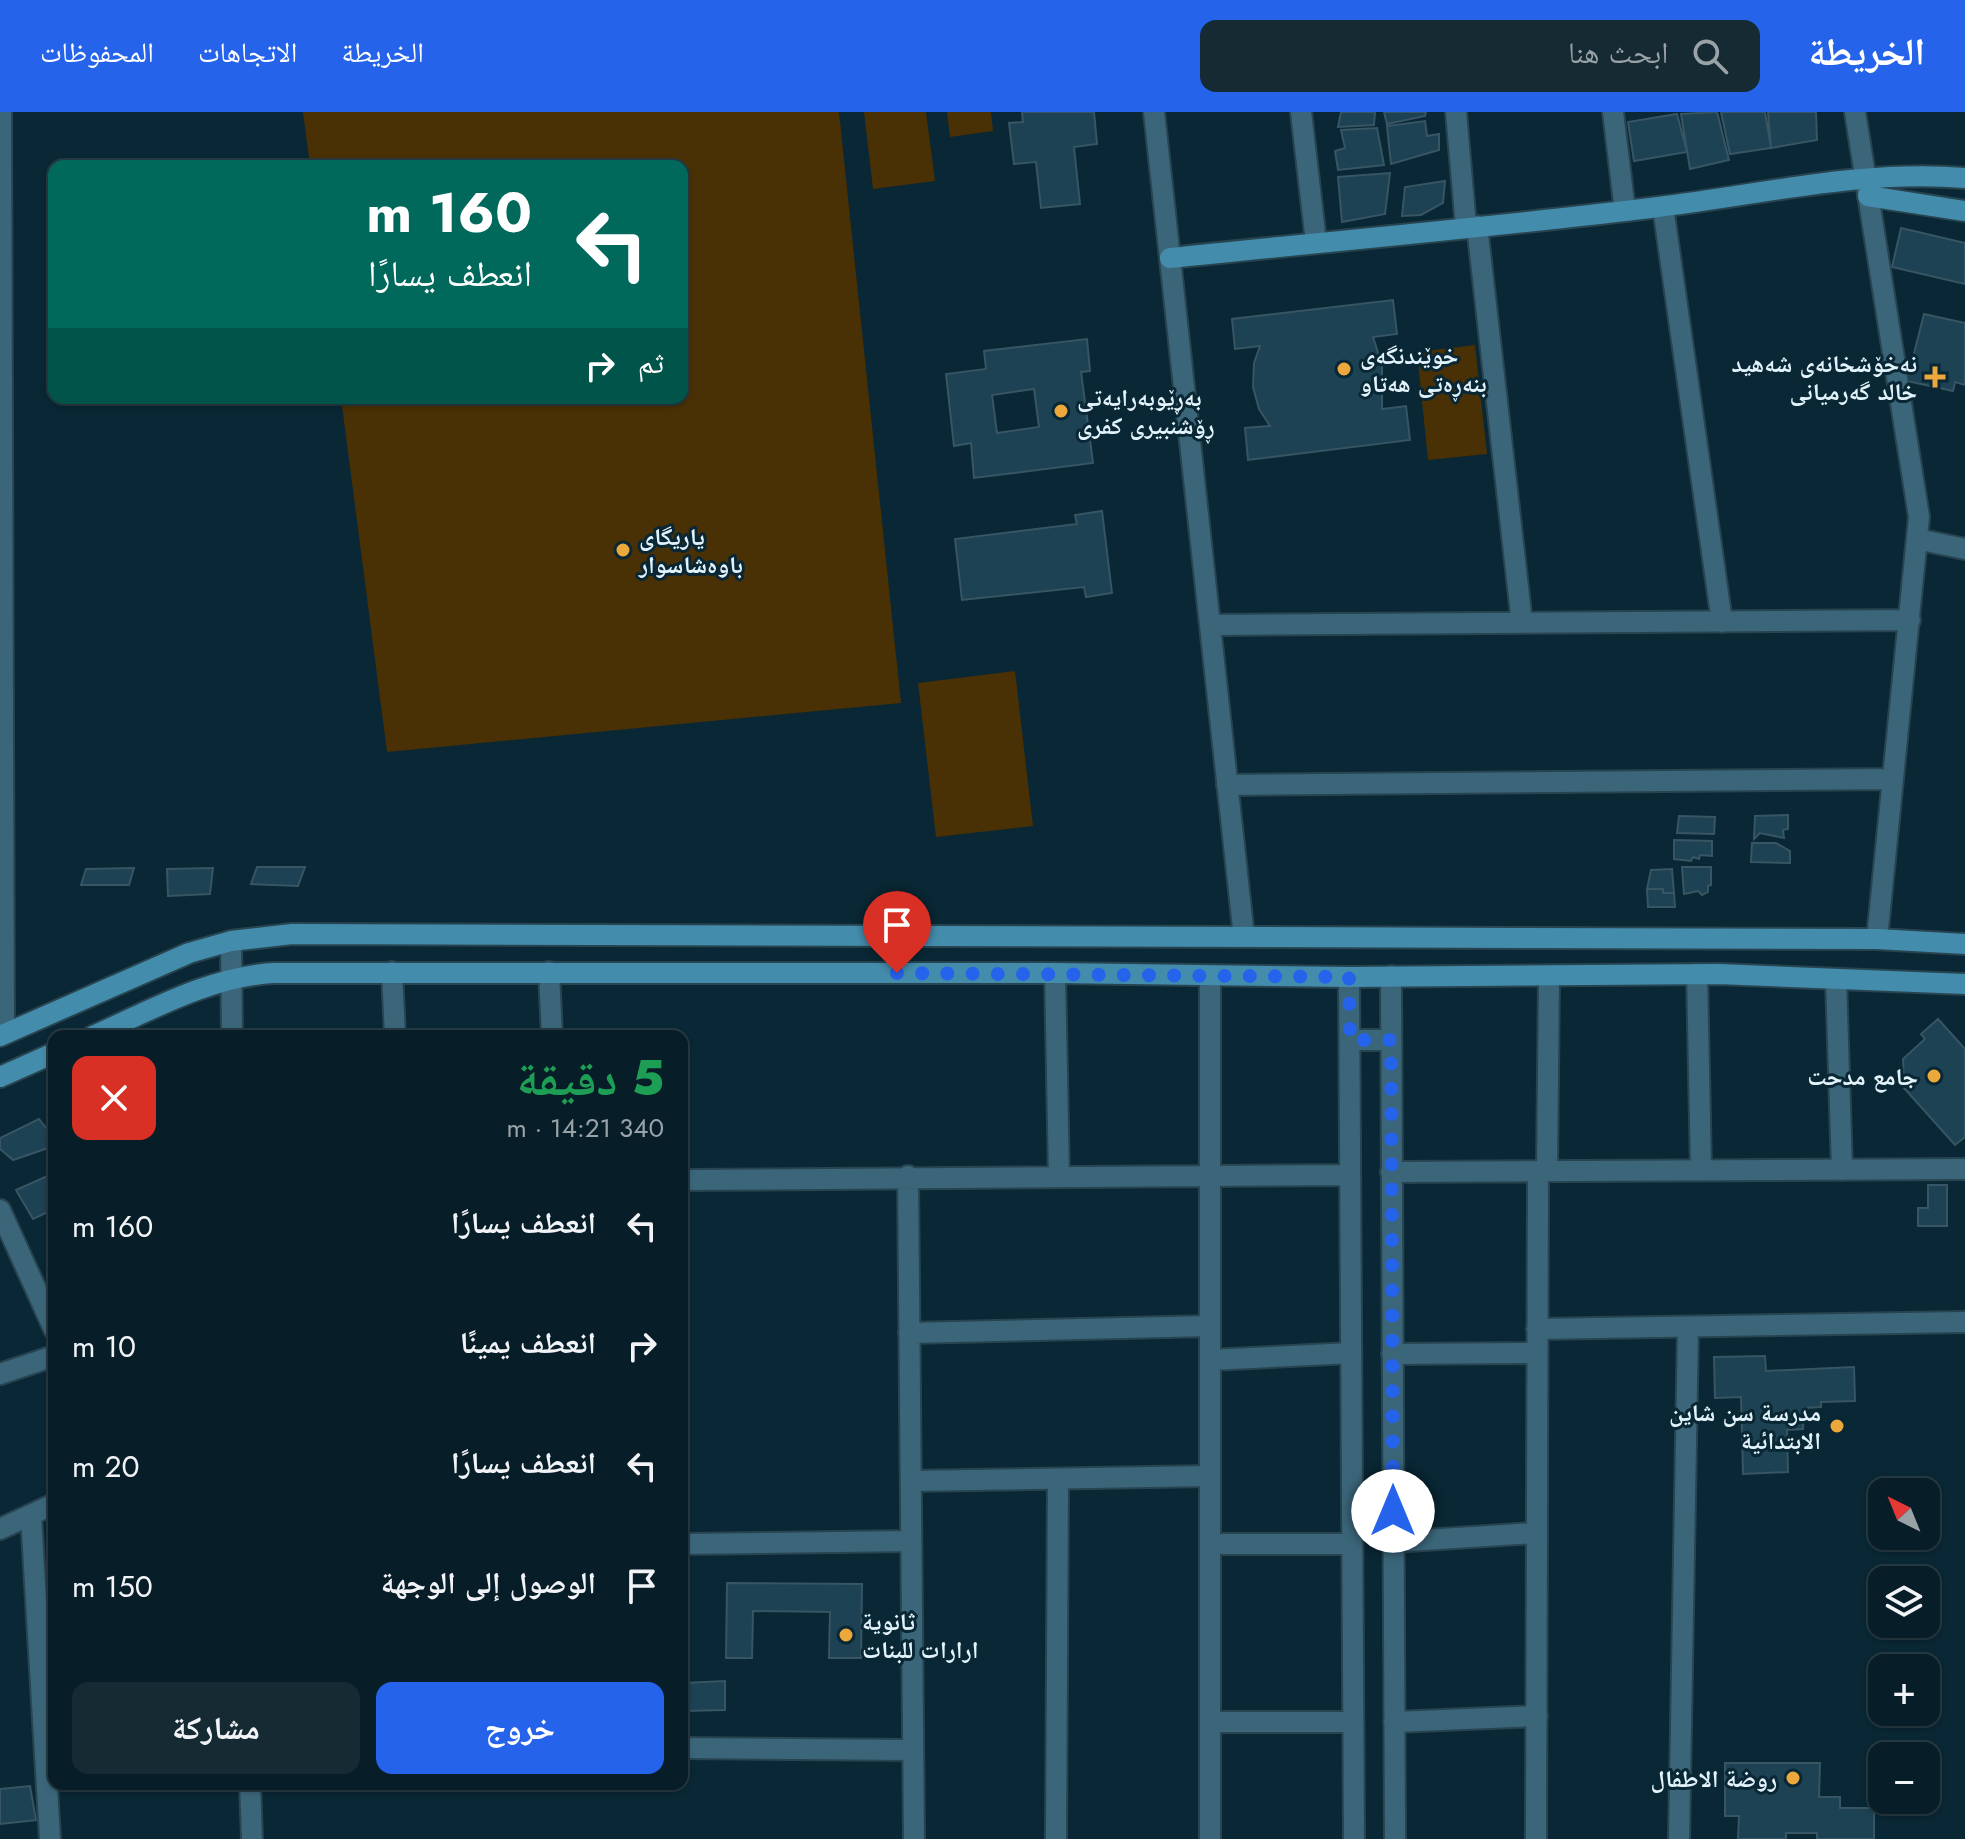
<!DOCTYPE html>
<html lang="ar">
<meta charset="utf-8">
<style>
body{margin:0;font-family:Jost,"Noto Naskh Arabic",sans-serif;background:#152a33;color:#f1f3f6;direction:rtl;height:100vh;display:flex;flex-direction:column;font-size:30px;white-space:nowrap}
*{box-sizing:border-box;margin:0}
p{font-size:26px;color:#98a2a7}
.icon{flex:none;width:44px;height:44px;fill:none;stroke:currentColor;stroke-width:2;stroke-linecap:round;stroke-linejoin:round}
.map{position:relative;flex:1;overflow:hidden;direction:ltr}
.drawer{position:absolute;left:48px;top:918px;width:640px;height:760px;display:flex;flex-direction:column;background:#071d27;border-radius:16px;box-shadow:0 2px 6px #0004,0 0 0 2px #283b44;direction:rtl}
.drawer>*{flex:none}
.top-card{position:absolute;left:48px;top:48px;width:640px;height:244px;border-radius:16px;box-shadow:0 2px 6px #0004,0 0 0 2px #283b44;direction:rtl;background:#00695c;color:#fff;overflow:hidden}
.needle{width:52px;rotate:317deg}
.fabs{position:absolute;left:1868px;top:1366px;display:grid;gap:16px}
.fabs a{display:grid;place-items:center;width:72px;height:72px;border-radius:16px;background:#071d27;box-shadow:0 2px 6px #0004,0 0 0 2px #283b44;font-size:40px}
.pin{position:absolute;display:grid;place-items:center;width:68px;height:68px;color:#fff;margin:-82px -34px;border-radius:50% 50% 50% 0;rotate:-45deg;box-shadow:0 0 8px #0007}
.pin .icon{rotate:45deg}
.me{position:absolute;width:88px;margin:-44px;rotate:0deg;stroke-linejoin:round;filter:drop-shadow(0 0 6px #0008)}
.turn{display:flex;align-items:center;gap:28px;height:168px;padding:0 24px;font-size:36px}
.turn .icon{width:104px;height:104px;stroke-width:2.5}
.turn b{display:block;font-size:56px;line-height:68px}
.then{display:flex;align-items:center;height:76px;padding:0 24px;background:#0003;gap:16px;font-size:30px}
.round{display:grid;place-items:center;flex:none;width:84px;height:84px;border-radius:16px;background:#152a33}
.summary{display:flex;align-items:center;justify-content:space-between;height:136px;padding:0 24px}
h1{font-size:48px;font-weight:800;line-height:60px;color:#1e9e55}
.action{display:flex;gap:16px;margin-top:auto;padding:16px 24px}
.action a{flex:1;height:92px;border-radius:16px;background:#2563eb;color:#fff;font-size:32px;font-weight:800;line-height:92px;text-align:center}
.action a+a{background:#152a33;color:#f1f3f6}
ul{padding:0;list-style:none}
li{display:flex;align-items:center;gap:24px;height:120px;padding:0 24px}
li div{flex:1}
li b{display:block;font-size:30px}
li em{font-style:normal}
header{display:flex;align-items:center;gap:48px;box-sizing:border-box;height:112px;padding:0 40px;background:#2563eb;color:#fff}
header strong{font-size:38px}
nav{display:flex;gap:44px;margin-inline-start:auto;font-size:28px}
.search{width:560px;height:72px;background:#152a33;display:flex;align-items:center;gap:20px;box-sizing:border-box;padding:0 28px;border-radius:16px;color:#98a2a7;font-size:30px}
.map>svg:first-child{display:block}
.green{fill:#493005}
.building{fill:#1d4253;stroke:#375563;stroke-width:2;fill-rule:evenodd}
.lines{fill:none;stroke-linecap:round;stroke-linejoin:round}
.street-casing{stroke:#274450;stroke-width:24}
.secondary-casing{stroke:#274450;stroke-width:24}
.street{stroke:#3b667a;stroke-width:20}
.secondary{stroke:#448cac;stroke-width:20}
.route{stroke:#2563eb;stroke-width:14;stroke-dasharray:0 25.2}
.poi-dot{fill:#eda83b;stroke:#092734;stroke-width:3}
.labels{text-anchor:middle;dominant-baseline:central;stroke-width:6;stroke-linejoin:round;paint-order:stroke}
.poi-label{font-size:24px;font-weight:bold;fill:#e2f3fb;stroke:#092734;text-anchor:start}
</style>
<header>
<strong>الخريطة</strong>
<div class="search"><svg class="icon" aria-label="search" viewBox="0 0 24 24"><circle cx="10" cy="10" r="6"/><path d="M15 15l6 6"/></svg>ابحث هنا</div>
<nav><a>الخريطة</a><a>الاتجاهات</a><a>المحفوظات</a></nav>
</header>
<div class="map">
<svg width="1965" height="1727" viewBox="0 0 1965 1727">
<rect width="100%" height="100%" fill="#092734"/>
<!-- green -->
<path class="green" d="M303 0H839L901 591 387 640 341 286H682V54H310Z
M864 0H926L935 69 873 77Z
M947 0H991L993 19 950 25Z
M1475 233 1487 342 1428 348 1417 240Z
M1015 559 1033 714 936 725 918 571Z"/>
<!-- building -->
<path class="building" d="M1022 0H1094L1097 32 1074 35 1080 92 1041 96 1036 50 1014 52 1009 11 1023 10Z
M1341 0H1375L1374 13 1338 15Z
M1384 0H1426L1425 4 1387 12Z
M1717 0 1729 48 1690 57 1681 2Z
M1721 0H1765L1771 36 1730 42Z
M1768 0H1816L1817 28 1771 36Z
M1677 2 1687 40 1634 49 1628 10Z
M1425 9 1427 24 1439 22V38L1391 52 1387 14Z
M1377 16 1384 53 1338 58 1335 39 1345 36 1341 18Z
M1390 61 1385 102 1342 110 1338 65Z
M1445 69 1443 91 1421 103 1402 104 1405 75Z
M1901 116 1965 131V172L1892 155Z
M1393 188 1397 222 1373 225 1382 253V297L1406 294 1410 328 1248 348 1245 316 1270 314 1259 297 1253 275 1254 251 1260 234 1235 237 1232 207Z
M1924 202 1965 211V273L1955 270 1953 279 1907 269Z
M1087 227 1090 259 1081 260 1093 351 974 366 971 331 954 334 946 262 986 257 984 239ZM1034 277 1039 315 997 321 992 283Z
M1102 399 1112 481 1086 485 1084 475 962 488 955 427 1077 412 1075 403Z
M1788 703V717L1783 718 1784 726 1760 721 1754 727 1755 704Z
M1679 704 1715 705 1714 722 1677 721Z
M1674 728 1712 729V744L1700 743 1699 747 1693 745 1691 749 1674 747Z
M1752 731H1776L1790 739V751L1751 750Z
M257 755H305L298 774 251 772Z
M1682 755H1711V773L1708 774V780L1702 783 1698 779 1684 782Z
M134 756 129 773H81L86 757Z
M213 756 210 782 168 784 167 757Z
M1672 757 1674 781H1663V777H1647L1651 758Z
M1647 777H1663V781H1674L1675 795H1648Z
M1938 907 1965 937V1025L1955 1033 1904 976 1903 947 1925 927 1921 922Z
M39 1007 54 1026V1034L13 1048 0 1037V1026Z
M54 1061V1097L33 1107 16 1078Z
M1928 1073H1947V1114H1918V1096H1928Z
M1765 1244 1766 1259 1854 1255 1855 1289 1821 1290V1295L1804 1296 1803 1317 1787 1318 1788 1360 1743 1362 1741 1285 1715 1286 1714 1245Z
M727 1471 862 1472 861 1546H829L830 1500 753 1499 752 1546H726Z
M725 1569V1598L684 1599V1571Z
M1725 1651H1820L1819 1685H1840V1696H1874V1727H1817V1721H1786V1727H1738L1739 1704H1725Z
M30 1674 36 1708 0 1712V1677Z"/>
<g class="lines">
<!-- street casing -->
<g class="street-casing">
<path id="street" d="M1 0 4 922
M1154 0 1244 825
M1301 0 1316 130
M1456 0 1466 115
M1613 0 1625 99
M1855 0 1919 405 1877 827
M1663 95 1722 510
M1477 114 1522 511
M1917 427 1965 437
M1210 513 1910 508
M1227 673 1892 667
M231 829 232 924
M392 860 395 924
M549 860 552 924
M1055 861 1059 1065
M1697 862 1701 1058
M1391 864 1395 1727
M1349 865 1354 1727
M1836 867 1842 1058
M1350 928H1391
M1547 1059 1549 864
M1391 1060 1965 1057
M908 1064 914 1727
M682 1068 1350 1063
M0 1098 54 1217
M1537 1217 1965 1210
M909 1221 1210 1214
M1392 1242 1537 1241
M1210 1248 1351 1241
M0 1262 54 1244
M911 1369 1210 1364
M31 1403 50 1727
M0 1417 54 1392
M1393 1430 1535 1421
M682 1432 911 1429
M1210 1432H1352
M1210 1610H1353
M1394 1610 1537 1604
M682 1636 913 1638
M250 1672 252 1727
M1056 1727 1058 1367
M1210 1727V864
M1536 1727 1538 1059
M1679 1727 1688 1215"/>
</g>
<!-- secondary casing -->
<g class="secondary-casing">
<path id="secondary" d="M1868 84 1965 99
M1170 146C1333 129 1496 115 1658 95 1760 83 1863 57 1965 66
M0 924 189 841 231 829 292 822 1877 827 1965 832
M93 924C151 898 209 865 273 861H1055L1349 865 1719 862 1965 872
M0 965 54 941"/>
</g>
<!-- street -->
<use href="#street" class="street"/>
<!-- secondary -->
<use href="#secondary" class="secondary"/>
</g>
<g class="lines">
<!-- route -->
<path class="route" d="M897 861 1349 865 1350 928H1391L1393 1399"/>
</g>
<!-- markers -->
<g class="poi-dot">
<circle cx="1344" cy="257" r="8"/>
<path d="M1931 253h8v8h8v8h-8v8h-8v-8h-8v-8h8z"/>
<circle cx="1061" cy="299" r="8"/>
<circle cx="623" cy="438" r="8"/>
<circle cx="1934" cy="964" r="8"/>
<circle cx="1837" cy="1314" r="8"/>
<circle cx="846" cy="1523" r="8"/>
<circle cx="1793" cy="1666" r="8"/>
</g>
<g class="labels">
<!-- poi labels -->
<g class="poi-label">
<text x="1360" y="243">خوێندنگەی<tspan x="1360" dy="28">بنەڕەتی هەتاو</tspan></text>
<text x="1917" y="251" text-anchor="end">نەخۆشخانەی شەهید<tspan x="1917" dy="28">خالد گەرمیانی</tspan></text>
<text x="1077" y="285">بەڕێوبەرایەتی<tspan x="1077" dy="28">ڕۆشنبیری کفری</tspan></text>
<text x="639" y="424">یاریگای<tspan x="639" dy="28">باوەشاسوار</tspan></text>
<text x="1918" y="964" text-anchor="end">جامع مدحت</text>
<text x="1821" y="1300" text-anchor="end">مدرسة سن شاين<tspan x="1821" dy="28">الابتدائية</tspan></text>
<text x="862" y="1509">ثانوية<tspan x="862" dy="28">ارارات للبنات</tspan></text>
<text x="1777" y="1666" text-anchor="end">روضة الاطفال</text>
</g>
</g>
</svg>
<div class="fabs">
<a><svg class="needle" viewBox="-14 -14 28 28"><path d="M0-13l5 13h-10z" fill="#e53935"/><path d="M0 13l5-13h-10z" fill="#98a2a7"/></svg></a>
<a><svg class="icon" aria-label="layers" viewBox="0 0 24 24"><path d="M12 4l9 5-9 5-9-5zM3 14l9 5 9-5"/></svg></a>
<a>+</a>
<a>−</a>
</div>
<div class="pin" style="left:897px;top:861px;background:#d93025"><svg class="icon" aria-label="arrive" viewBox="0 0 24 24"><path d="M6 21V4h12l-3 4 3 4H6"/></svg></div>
<svg class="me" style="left:1393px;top:1399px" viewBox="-20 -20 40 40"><circle r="19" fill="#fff"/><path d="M0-13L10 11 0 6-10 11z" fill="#2563eb"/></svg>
<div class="top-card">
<div class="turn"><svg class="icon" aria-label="left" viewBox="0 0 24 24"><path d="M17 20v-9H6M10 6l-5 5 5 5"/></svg><div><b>160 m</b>انعطف يسارًا</div></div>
<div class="then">ثم<svg class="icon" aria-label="right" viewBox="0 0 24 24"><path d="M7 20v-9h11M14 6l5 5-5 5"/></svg></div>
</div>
<section class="drawer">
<div class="summary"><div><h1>5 دقيقة</h1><p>340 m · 14:21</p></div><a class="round" style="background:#d93025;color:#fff"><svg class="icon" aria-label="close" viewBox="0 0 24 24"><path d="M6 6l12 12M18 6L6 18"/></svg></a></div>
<ul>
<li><svg class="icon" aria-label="left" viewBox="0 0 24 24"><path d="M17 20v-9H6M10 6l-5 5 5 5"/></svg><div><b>انعطف يسارًا</b></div><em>160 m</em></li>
<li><svg class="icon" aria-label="right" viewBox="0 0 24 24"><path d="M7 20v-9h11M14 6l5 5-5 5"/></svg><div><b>انعطف يمينًا</b></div><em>10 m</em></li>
<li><svg class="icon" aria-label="left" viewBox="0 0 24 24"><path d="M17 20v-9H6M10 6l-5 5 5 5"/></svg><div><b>انعطف يسارًا</b></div><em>20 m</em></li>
<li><svg class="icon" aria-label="arrive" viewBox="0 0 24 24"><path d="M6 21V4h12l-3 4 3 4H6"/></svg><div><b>الوصول إلى الوجهة</b></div><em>150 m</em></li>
</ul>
<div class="action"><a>خروج</a><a>مشاركة</a></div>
</section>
</div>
